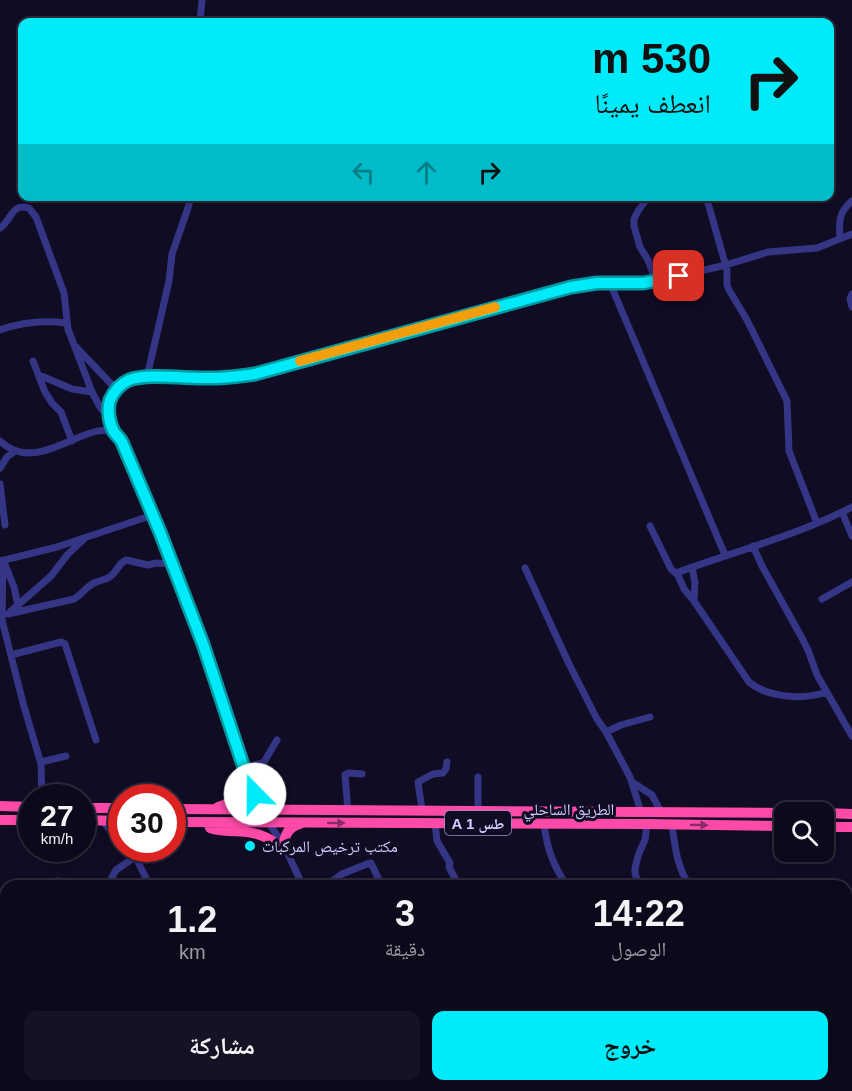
<!DOCTYPE html>
<html lang="ar">
<meta charset="utf-8">
<style>
body{margin:0;font-family:Arial,"Noto Naskh Arabic",sans-serif;background:#151224;color:#f1f3f6;direction:rtl;height:100vh;display:flex;flex-direction:column;font-size:22px;white-space:nowrap}
*{box-sizing:border-box;margin:0}
p{font-size:20px;color:#9a9aa3}
.icon{flex:none;width:33px;height:33px;fill:none;stroke:currentColor;stroke-width:2;stroke-linecap:round;stroke-linejoin:round}
.map{position:relative;flex:1;overflow:hidden;direction:ltr}
.side{position:absolute;left:0px;top:880px;width:852px;height:212px;display:flex;flex-direction:column;background:#0c091b;border-radius:18px 18px 0 0;box-shadow:0 3px 9px #0003,0 0 0 2px #2c2a3a;direction:rtl}
.side>*{flex:none}
.guide{position:absolute;left:18px;top:18px;width:816px;height:183px;border-radius:12px;box-shadow:0 3px 9px #0003,0 0 0 2px #2c2a3a;direction:rtl;background:#00ebfa;color:#111;overflow:hidden}
.buttons{position:absolute;left:774px;top:802px;display:grid;gap:12px}
.buttons a{display:grid;place-items:center;width:60px;height:60px;border-radius:12px;background:#0c091b;box-shadow:0 3px 9px #0003,0 0 0 2px #2c2a3a;font-size:30px}
.speed{position:absolute;left:18px;top:784px;display:flex;gap:12px;font-size:30px;font-weight:700;text-align:center}
.speed>*{display:grid;place-content:center;width:78px;height:78px;border-radius:50%;background:#0c091b;box-shadow:0 3px 9px #0003,0 0 0 2px #2c2a3a;line-height:1}
.speed small{font-size:15px;font-weight:400}
.speed .limit{border:9px solid #d22;background:#fff;color:#111}
.pin{position:absolute;display:grid;place-items:center;width:51px;height:51px;color:#fff;margin:-26px;border-radius:12px;box-shadow:0 3px 9px #0006}
.me{position:absolute;width:66px;margin:-33px;rotate:338deg;stroke-linejoin:round;filter:drop-shadow(0 0 4px #0008)}
.turn{display:flex;align-items:center;gap:21px;height:126px;padding:0 24px;font-size:27px}
.turn .icon{width:78px;height:78px;stroke-width:2.5}
.turn b{display:block;font-size:42px;line-height:51px}
.lanes{display:flex;align-items:center;height:57px;padding:0 24px;background:#0003;justify-content:center;gap:30px;direction:ltr}
.lanes .off{opacity:.35}
.eta{display:flex;justify-content:space-evenly;align-items:center;height:102px;text-align:center}
.eta b{font-size:36px;font-weight:800;line-height:42px}
.action{display:flex;gap:12px;margin-top:auto;padding:12px 24px}
.action a{flex:1;height:69px;border-radius:12px;background:#00ebfa;color:#111;font-size:24px;font-weight:800;line-height:69px;text-align:center}
.action a+a{background:#151224;color:#f1f3f6}
.map>svg:first-child{display:block}
.lines{fill:none;stroke-linecap:round;stroke-linejoin:round}
.minor{stroke:#353586;stroke-width:7}
.highway{stroke:#ff4aa8;stroke-width:10}
.oneway{fill:#882b66}
.route-casing{stroke:#0099a2;stroke-width:15}
.route{stroke:#00ebfa;stroke-width:10}
.slow{stroke:#f59e0b;stroke-width:10}
.poi-dot{fill:#00ebfa;stroke:#100c24;stroke-width:2}
.labels{text-anchor:middle;dominant-baseline:central;stroke-width:6;stroke-linejoin:round;paint-order:stroke}
.shield{fill:#100c24;stroke:#9894bd;stroke-width:1.5}
.shield-label{font-size:15px;font-weight:bold;fill:#d3cfff}
.street-label{font-size:16px;fill:#d3cfff;stroke:#100c24}
.poi-label{font-size:16px;fill:#d3cfff;stroke:#100c24;text-anchor:start}
</style>
<div class="map">
<svg width="852" height="1091" viewBox="0 0 852 1091">
<rect width="100%" height="100%" fill="#100c24"/>
<g class="lines">
<!-- minor -->
<path class="minor" d="M200 22 202 0
M649 196 638 211 634 219V226L640 247 648 260 656 281
M706 196 727 270V285L729 290 747 320 787 401 789 451 817 523
M0 228C12 220 11 203 29 208L36 217 64 293 68 329 92 392 100 407 109 418
M840 239C839 222 838 213 852 201
M610 283 725 555
M852 294 850 299 852 307
M0 330C22 322 43 320 66 323
M76 347 116 389
M33 361 45 392 52 403 61 412 72 441
M39 375 72 389 92 392
M147 377 169 281 172 254 189 205 190 196
M114 432C112 425 108 417 109 410 110 365 175 378 203 378 221 379 238 377 255 373L571 287 597 283 633 284 656 281 726 265 768 252 817 248 852 234
M0 441C42 480 94 408 120 438L153 515 203 644 244 768 256 797
M0 468 7 457 15 451
M0 484 5 525
M842 512 852 536
M650 526 671 569 678 575 684 589 694 601 749 682C768 698 804 700 827 692
M753 546 762 566 802 638 808 650 817 675 852 736
M3 560 2 620 23 703 41 764 42 798
M0 561 57 547 153 515
M4 562 14 587 18 606
M692 567 695 583 694 601
M525 568 569 664 597 719 606 732 630 777 641 812
M676 573C735 551 796 536 852 507
M822 599 852 582
M10 612 51 576 68 554 83 540
M8 614 74 599C81 595 86 587 94 583 100 580 107 580 112 575 118 570 118 564 126 560L148 565 156 563 173 564
M11 655 61 642 65 644 96 740
M606 732 621 725 650 717
M41 762 66 756
M244 768 264 762 277 740
M478 777V810
M632 782 652 795 661 812
M248 786 253 803 257 812
M259 808 284 846 303 886
M422 810 418 782 433 774 443 773 446 769 447 762
M348 811 345 775 348 773 362 774
M102 821 122 843
M435 823 437 841 450 863 449 867 459 886
M544 824C547 849 553 865 567 886
M672 825C675 847 677 868 690 886
M134 854 150 886
M59 886 58 881 78 884 82 886
M107 886 116 870 135 857 128 849
M325 886 342 874 367 864 371 863 379 880 378 886
M639 886 635 873V868L639 853 645 840 647 824
M0 915 3 918V939L1 958
M848 995 852 1002
M144 1086 146 1091
M259 1086 261 1091
M304 1086 306 1091
M368 1086 370 1091
M458 1086 461 1091
M518 1086 520 1091
M683 1086 686 1091
M802 1086 804 1091
M222 1091 234 1086
M738 1091 742 1086"/>
<!-- highway -->
<path class="highway" d="M255 794 260 800 280 808
M0 806 32 807
M218 807C236 802 241 795 246 777
M82 808H122
M172 809 784 813
M824 813 852 814
M0 820H32
M82 820 122 821
M172 822 647 824 784 826
M208 822 210 828 213 829C239 834 253 827 277 844
M824 827H852
M284 846C284 835 289 827 300 824"/>
</g>
<!-- one-way arrows -->
<defs><path id="oneway-solid" d="M-6-.8H1V-3.2L6.5 0L1 3.2V.8H-6Z" transform="scale(1.5)"/></defs>
<g class="oneway">
<use href="#oneway-solid" transform="translate(336 823)"/>
<use href="#oneway-solid" transform="translate(699 825) rotate(1)"/>
</g>
<g class="lines">
<!-- route casing -->
<g class="route-casing">
<path id="route" d="M255 794 244 768 203 644 160 532 122 442C120 438 116 435 114 432 109 423 107 409 110 400 114 391 120 384 129 380 148 373 191 379 213 378 227 378 241 376 255 374L571 287 597 283H644L679 276"/>
</g>
<!-- route -->
<use href="#route" class="route"/>
<!-- slow -->
<path class="slow" d="M300 361 495 307"/>
</g>
<!-- markers -->
<circle class="poi-dot" cx="250" cy="846" r="6"/>
<g class="labels">
<!-- shield labels -->
<rect class="shield" x="445" y="811" width="66" height="24" rx="4.5"/>
<g class="shield-label">
<text x="478" y="823">A 1 طس</text>
</g>
<!-- street labels -->
<g class="street-label">
<text x="569" y="809">الطريق الساحلي</text>
</g>
<!-- poi labels -->
<g class="poi-label">
<text x="262" y="846">مكتب ترخيص المركبات</text>
</g>
</g>
</svg>
<div class="buttons">
<a><svg class="icon" aria-label="search" viewBox="0 0 24 24"><circle cx="10" cy="10" r="6"/><path d="M15 15l6 6"/></svg></a>
</div>
<div class="speed"><div>27<small>km/h</small></div><div class="limit">30</div></div>
<div class="pin" style="left:679px;top:276px;background:#d93025"><svg class="icon" aria-label="arrive" viewBox="0 0 24 24"><path d="M6 21V4h12l-3 4 3 4H6"/></svg></div>
<svg class="me" style="left:255px;top:794px" viewBox="-20 -20 40 40"><circle r="19" fill="#fff"/><path d="M0-13L10 11 0 6-10 11z" fill="#00ebfa"/></svg>
<div class="guide">
<div class="turn"><svg class="icon" aria-label="right" viewBox="0 0 24 24"><path d="M7 20v-9h11M14 6l5 5-5 5"/></svg><div><b>530 m</b>انعطف يمينًا</div></div>
<div class="lanes"><svg class="icon off" aria-label="left" viewBox="0 0 24 24"><path d="M17 20v-9H6M10 6l-5 5 5 5"/></svg><svg class="icon off" aria-label="ahead" viewBox="0 0 24 24"><path d="M12 20V5M6 11l6-6 6 6"/></svg><svg class="icon" aria-label="right" viewBox="0 0 24 24"><path d="M7 20v-9h11M14 6l5 5-5 5"/></svg></div>
</div>
<section class="side">
<div class="eta">
<div><b>14:22</b><p>الوصول</p></div>
<div><b>3</b><p>دقيقة</p></div>
<div><b>1.2</b><p>km</p></div>
</div>
<div class="action"><a>خروج</a><a>مشاركة</a></div>
</section>
</div>
